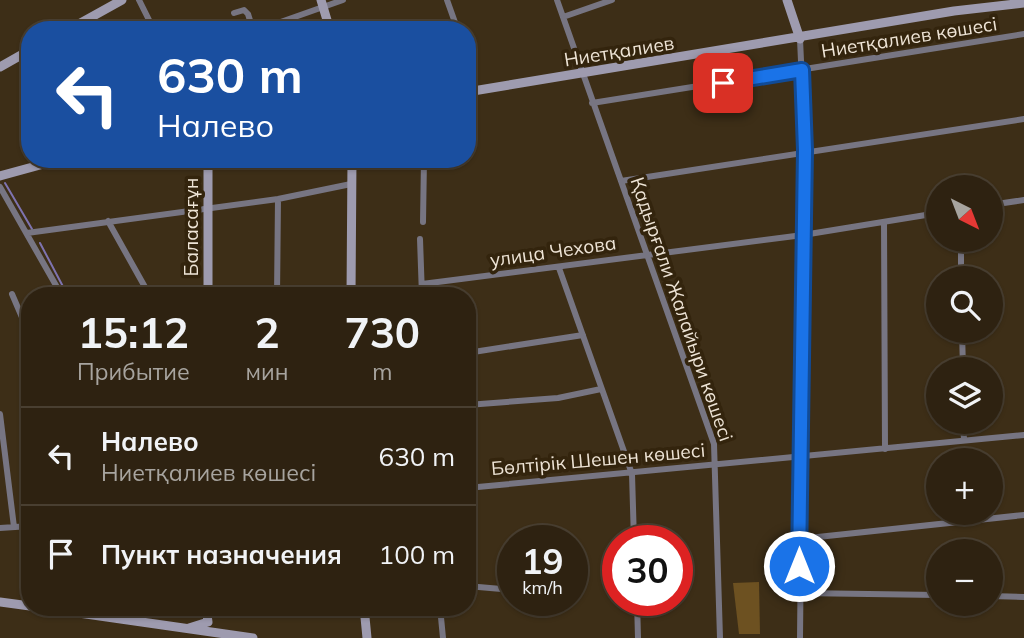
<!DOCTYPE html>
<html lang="ru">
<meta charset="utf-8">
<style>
body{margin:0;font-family:Mulish,sans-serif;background:#3a2f1f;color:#f1f3f6;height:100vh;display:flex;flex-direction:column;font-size:26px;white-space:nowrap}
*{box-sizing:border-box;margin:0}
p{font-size:23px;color:#a7a49f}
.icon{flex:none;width:38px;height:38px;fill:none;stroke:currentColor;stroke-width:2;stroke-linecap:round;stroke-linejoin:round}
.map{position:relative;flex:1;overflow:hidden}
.details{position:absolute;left:21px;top:287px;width:455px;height:329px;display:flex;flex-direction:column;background:#2e2211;border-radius:28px;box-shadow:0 2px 5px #0004,0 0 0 2px #493f31}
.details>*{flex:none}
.guide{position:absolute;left:21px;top:21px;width:455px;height:147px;border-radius:28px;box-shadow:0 2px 5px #0004,0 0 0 2px #493f31;background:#1a4fa0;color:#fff;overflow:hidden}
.needle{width:46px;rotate:138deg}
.fabs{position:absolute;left:926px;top:175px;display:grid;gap:14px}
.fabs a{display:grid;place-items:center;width:77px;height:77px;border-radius:50%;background:#2e2211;box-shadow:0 2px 5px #0004,0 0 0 2px #493f31;font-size:35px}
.speed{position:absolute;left:497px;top:525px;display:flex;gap:14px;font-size:35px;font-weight:700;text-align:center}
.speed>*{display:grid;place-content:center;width:91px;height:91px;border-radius:50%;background:#2e2211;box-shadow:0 2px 5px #0004,0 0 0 2px #493f31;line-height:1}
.speed small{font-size:18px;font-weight:400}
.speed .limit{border:10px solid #d22;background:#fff;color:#111}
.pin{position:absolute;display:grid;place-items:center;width:60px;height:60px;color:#fff;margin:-30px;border-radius:14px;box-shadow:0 4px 10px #0006}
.me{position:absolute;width:77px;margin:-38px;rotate:0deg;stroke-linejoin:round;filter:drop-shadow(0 0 5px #0008)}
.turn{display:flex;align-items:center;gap:24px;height:147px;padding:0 21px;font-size:32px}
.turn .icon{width:91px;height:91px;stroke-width:2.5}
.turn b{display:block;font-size:49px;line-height:60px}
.eta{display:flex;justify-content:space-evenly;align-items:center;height:119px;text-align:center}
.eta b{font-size:42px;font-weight:700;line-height:49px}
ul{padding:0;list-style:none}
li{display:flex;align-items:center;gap:21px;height:98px;padding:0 21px;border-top:2px solid #493f31}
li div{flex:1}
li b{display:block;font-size:26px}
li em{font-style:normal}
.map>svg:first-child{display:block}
.grass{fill:#6d5121}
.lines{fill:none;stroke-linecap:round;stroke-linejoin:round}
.stream{stroke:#7e73af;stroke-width:2}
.street{stroke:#777582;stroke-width:6}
.secondary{stroke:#9e9baf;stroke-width:9}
.route-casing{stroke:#114b97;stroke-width:18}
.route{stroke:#1a73e8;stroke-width:12}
.labels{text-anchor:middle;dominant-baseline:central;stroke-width:7;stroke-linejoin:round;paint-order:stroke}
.street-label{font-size:19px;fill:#eee4d6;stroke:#33240d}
</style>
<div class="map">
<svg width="1024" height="638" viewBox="0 0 1024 638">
<rect width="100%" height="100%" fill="#3d2e17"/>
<!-- grass -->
<path class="grass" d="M759 582 760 634H739L733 583Z"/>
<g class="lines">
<!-- stream -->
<path class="stream" d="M5 183 32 229
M40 243 68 296"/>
<!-- street -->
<path class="street" d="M139 0 154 30
M447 0 457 28
M557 0 714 444 720 638
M234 13 244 10 248 14 253 30
M563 17 612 0
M258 30 343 0
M592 103 1024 34
M621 181 1024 119
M0 187 62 296
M990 205 1024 200
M108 221 150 296
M423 222 424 159
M884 222 885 449
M27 233 278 199 351 184
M420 239 422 296
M961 240V278
M559 268 632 474 634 541
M422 284 803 235 938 213
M12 294 30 336
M277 296 278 199
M962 331 963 369
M467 353 583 335
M467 405 558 398 601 389
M0 414 14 527
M963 422 964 440
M467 488 1024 435
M0 528 30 526
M799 539 1024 515
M467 586 513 590
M799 593 938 595
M990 596 1024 597
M637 600 638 638
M440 607 443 638
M800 638 805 150 800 39"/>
<!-- secondary -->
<path class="secondary" d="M321 0 330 30
M787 0 800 39
M68 30 122 0
M0 67 30 50
M467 92 954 11 1024 3
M0 176 62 159
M208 296V159
M351 296 352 159
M0 602 30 606
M37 607 253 638
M364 607 367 638
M189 628 208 622 206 607"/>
</g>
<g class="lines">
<!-- route casing -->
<g class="route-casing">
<path id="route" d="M723 83 802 70 805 150 799 566"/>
</g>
<!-- route -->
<use href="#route" class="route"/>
</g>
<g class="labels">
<!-- street labels -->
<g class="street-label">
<text transform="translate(909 37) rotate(-9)">Ниетқалиев көшесі</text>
<text transform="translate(619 51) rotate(-9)">Ниетқалиев</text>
<text transform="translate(191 227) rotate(-90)">Баласағұн</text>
<text transform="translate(553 251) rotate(-8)">улица Чехова</text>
<text transform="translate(682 309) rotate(71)">Қадырғали Жалайыри көшесі</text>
<text transform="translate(598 459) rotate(-5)">Бөлтірік Шешен көшесі</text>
</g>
</g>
</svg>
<div class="fabs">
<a><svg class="needle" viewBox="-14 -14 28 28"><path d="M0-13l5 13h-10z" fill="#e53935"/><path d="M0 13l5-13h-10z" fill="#a7a49f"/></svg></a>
<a><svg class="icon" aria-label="search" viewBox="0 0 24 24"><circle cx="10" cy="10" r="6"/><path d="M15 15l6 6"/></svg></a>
<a><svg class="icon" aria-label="layers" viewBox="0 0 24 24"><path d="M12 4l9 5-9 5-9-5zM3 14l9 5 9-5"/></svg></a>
<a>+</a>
<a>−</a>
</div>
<div class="speed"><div>19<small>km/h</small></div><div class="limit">30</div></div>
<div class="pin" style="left:723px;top:83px;background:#d93025"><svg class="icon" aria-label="arrive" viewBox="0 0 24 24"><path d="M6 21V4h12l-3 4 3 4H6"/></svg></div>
<svg class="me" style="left:799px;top:566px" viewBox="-20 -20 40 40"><circle r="17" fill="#1a73e8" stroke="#fff" stroke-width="3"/><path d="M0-11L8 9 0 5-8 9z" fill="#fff"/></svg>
<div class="guide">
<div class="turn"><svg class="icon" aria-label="left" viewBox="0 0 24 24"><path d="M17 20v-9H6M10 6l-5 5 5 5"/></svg><div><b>630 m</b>Налево</div></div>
</div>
<section class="details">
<div class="eta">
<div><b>15:12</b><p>Прибытие</p></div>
<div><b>2</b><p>мин</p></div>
<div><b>730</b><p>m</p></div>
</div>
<ul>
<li><svg class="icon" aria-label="left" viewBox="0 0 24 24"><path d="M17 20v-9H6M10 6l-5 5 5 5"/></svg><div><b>Налево</b><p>Ниетқалиев көшесі</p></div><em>630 m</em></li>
<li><svg class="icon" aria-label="arrive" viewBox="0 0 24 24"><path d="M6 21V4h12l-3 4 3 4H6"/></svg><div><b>Пункт назначения</b></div><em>100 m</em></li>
</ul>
</section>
</div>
